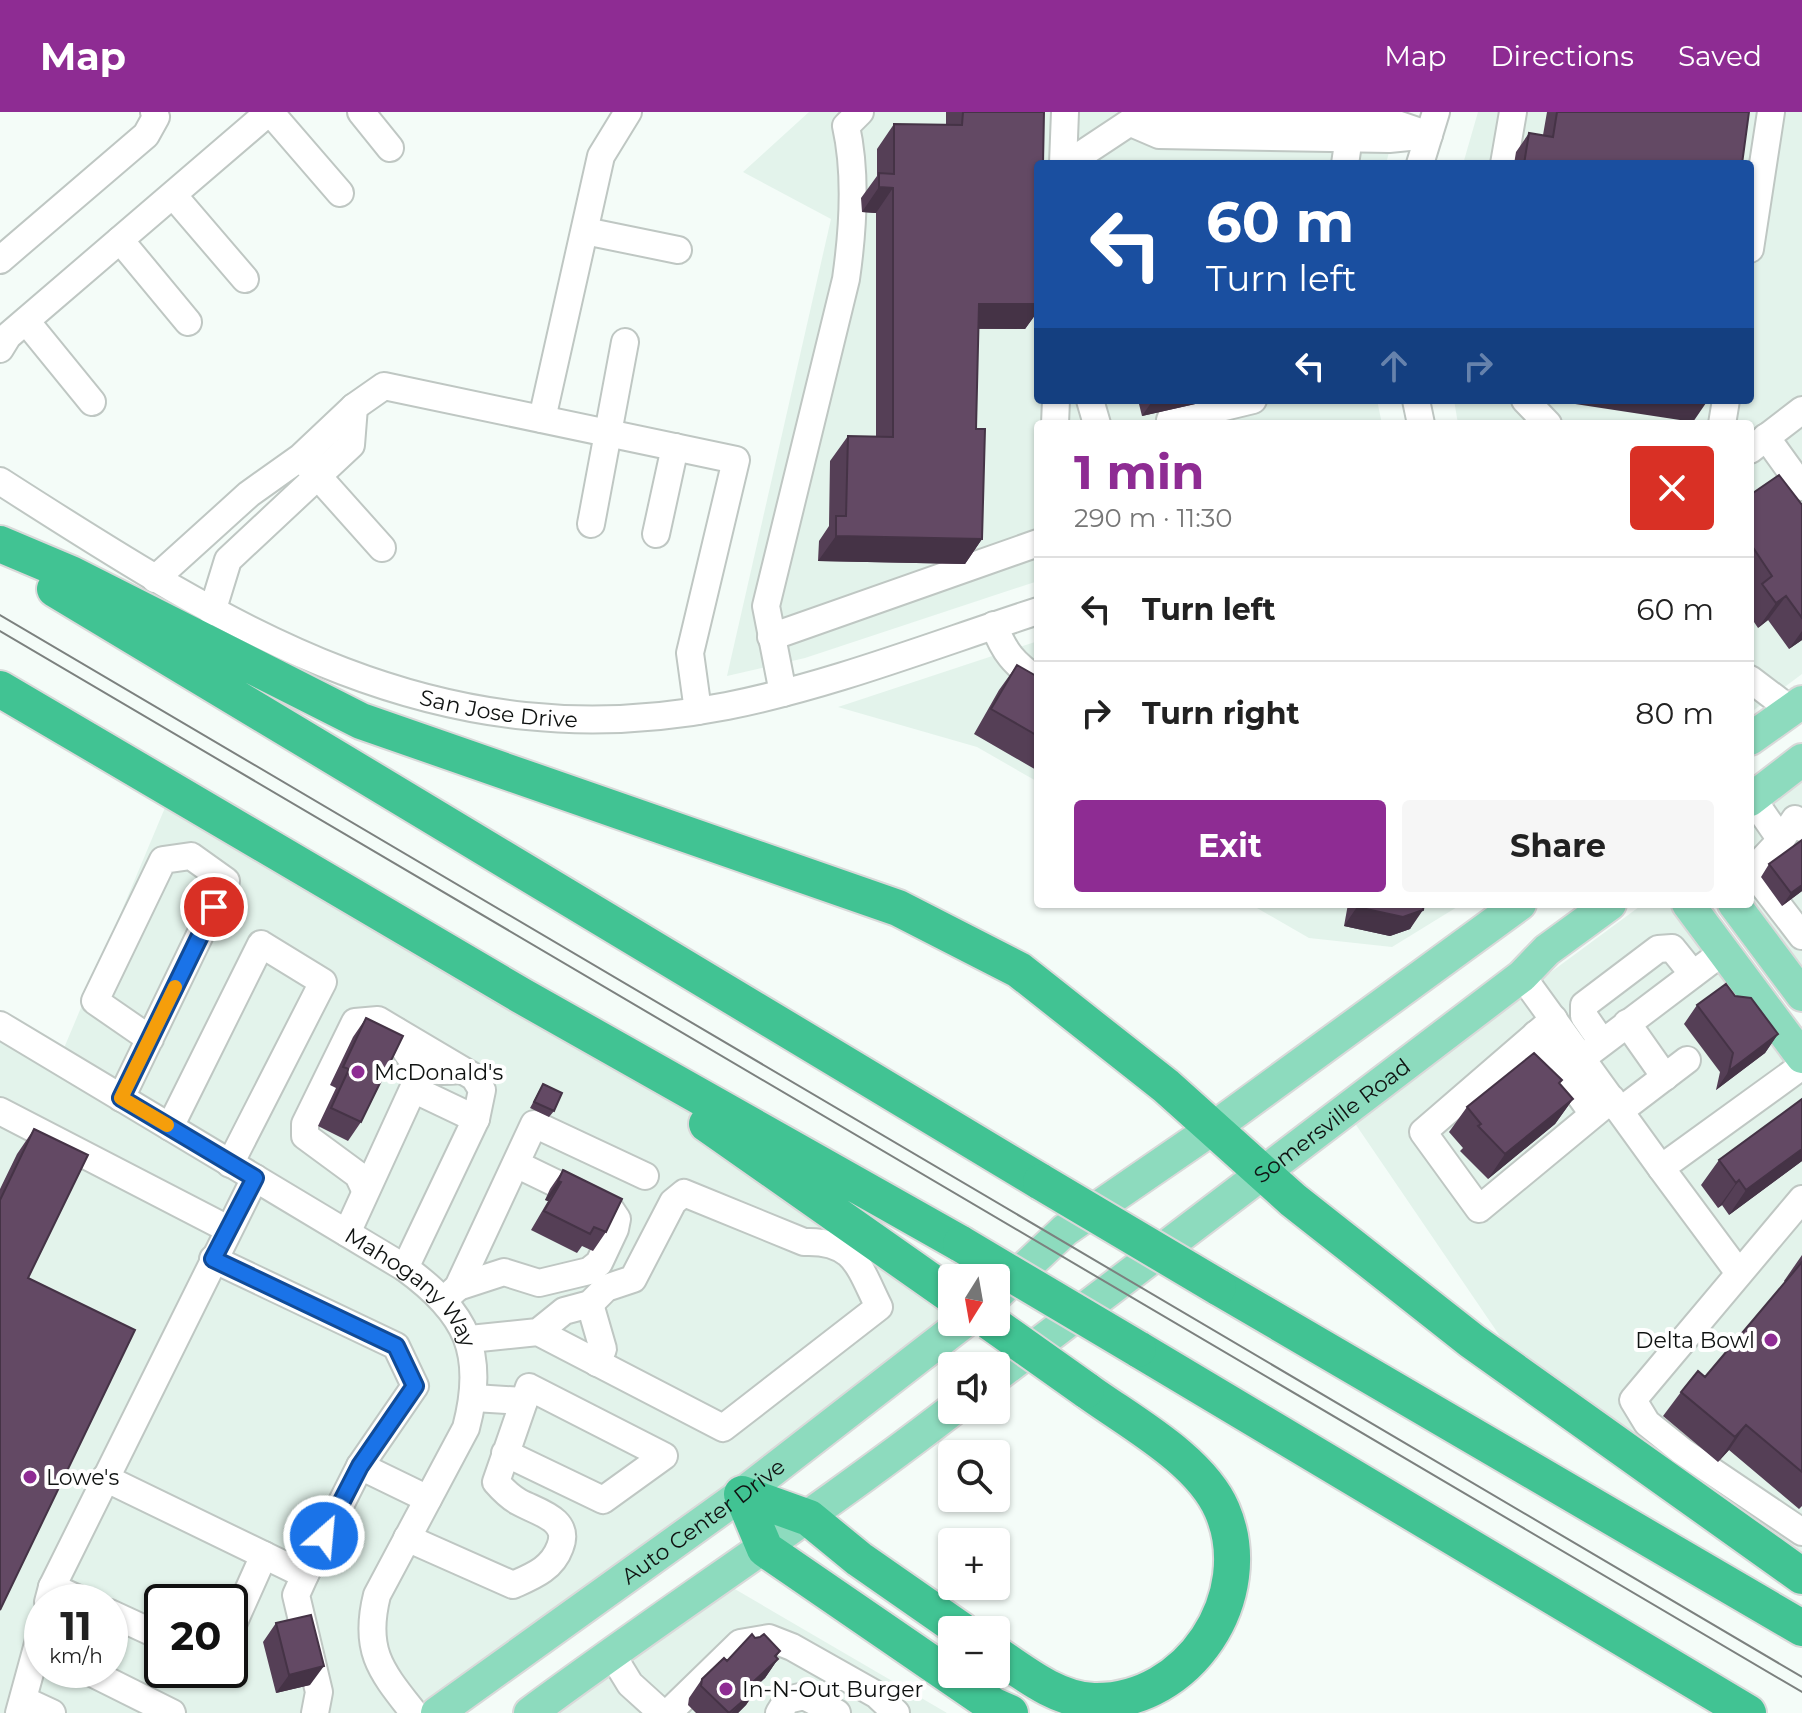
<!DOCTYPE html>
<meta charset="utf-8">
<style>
body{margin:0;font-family:Montserrat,sans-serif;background:#f6f6f6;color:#222;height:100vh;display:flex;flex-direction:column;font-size:30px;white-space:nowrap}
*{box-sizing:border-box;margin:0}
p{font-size:26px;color:#767676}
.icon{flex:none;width:44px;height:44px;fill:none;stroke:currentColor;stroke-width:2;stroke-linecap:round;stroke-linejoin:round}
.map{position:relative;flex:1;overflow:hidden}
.drawer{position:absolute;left:1034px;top:308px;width:720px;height:488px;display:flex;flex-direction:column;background:#fff;border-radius:8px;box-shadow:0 2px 6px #0004}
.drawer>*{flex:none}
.hud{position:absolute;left:1034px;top:48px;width:720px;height:244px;border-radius:8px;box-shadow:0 2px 6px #0004;background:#1a4fa0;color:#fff;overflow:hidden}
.needle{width:52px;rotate:191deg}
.fabs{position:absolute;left:938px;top:1152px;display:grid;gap:16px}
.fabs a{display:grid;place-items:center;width:72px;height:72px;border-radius:8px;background:#fff;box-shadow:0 2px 6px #0004;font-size:40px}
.speed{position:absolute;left:24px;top:1472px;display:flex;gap:16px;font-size:40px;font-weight:700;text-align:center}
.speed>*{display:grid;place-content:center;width:104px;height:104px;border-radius:50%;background:#fff;box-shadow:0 2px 6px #0004;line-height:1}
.speed small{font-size:20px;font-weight:400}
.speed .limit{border:4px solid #111;border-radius:12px;background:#fff;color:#111}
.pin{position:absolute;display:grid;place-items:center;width:68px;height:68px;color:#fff;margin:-34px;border:4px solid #fff;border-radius:50%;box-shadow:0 2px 8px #0007}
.me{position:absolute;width:88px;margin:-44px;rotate:27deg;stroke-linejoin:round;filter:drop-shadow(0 0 6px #0008)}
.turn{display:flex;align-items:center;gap:28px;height:168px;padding:0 40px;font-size:36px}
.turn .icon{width:104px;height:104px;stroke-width:2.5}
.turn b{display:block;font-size:56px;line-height:68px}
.lanes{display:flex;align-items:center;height:76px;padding:0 40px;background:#0003;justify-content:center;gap:40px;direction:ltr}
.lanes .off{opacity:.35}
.round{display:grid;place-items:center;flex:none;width:84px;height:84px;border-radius:8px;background:#f6f6f6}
.headline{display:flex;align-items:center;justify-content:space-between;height:136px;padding:0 40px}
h1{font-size:48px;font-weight:700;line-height:60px;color:#8e2c93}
.cta{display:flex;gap:16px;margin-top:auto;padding:16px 40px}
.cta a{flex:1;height:92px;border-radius:8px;background:#8e2c93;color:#fff;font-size:32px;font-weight:700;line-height:92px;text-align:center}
.cta a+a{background:#f6f6f6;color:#222}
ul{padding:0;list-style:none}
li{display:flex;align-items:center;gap:24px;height:104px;padding:0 40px;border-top:2px solid #e0e0e0}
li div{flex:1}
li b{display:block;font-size:30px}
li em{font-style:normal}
header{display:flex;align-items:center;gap:48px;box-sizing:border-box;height:112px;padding:0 40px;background:#8e2c93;color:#fff}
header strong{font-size:38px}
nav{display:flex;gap:44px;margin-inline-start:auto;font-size:28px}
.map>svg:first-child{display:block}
.built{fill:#e3f3eb;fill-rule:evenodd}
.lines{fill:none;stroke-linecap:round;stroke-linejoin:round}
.minor-casing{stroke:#bfc7c3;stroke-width:30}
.major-casing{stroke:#d9d9d9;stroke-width:36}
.highway-casing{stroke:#d9d9d9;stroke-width:40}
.minor{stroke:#fff;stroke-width:26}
.major{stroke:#8ddbbe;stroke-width:32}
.highway{stroke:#41c393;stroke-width:36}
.tram{stroke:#7c817f;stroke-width:2}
.highway-bridge-casing{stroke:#d9d9d9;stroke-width:40;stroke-linecap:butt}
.highway-bridge{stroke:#41c393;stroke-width:36}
.wall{fill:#553f56}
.shaded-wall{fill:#453346}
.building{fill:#634964;stroke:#453346;stroke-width:2}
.route-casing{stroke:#114b97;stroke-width:20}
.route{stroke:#1a73e8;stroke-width:14}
.slow{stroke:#f59e0b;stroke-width:14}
.poi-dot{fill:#8e2c93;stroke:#fff;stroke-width:3}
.labels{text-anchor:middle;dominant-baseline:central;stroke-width:8;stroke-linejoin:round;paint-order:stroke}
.street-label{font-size:22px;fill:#101312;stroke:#fff}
.poi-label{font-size:22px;fill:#101312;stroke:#fff;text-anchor:start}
</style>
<header>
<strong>Map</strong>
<nav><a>Map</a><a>Directions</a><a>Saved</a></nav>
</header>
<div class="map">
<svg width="1802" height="1601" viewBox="0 0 1802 1601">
<rect width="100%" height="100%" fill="#f4fcf8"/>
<!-- built -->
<path class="built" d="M809 0H1399L1386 52H1038V288H1377L1382 312H1038V469L805 546 727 564 831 107 743 60Z
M1478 0H1802V562L1750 601V312H1458L1454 288H1750V52H1463Z
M1038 529V670L977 635 838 595Z
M1802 648V883L1750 792V688Z
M172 679 522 884 952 1184V1210L437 1601H0V913L59 948ZM42 1490H110V1558H42ZM162 1490H230V1558H162Z
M1250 792H1462L1392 835 1309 826Z
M1643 792H1677L1802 956V1446L1506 1233 1352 1007Z
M733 1476 947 1601H547Z"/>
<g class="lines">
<!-- minor casing -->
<g class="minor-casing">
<g id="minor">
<path d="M270 0 340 81"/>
<path d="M361 0 390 36"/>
<path d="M1166 1 1388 9 1429 23 1389 27 1159 23 1131 11Z"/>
<path d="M1063 52 1065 0"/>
<path d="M1067 52 1144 1"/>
<path d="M1345 52 1349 25"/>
<path d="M1420 52 1436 0"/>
<path d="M1504 52 1513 0"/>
<path d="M173 83 245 167"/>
<path d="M585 119 678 138"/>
<path d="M120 128 188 210"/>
<path d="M1750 137 1771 0"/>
<path d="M0 148 146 23 156 5 154 0"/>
<path d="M26 209 92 290"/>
<path d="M0 237 8 224 269 0"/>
<path d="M1090 288 1097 312"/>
<path d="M1416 288 1421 312"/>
<path d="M1525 288 1548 312"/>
<path d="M542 307 601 44 628 0"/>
<path d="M1055 312 1056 288"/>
<path d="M1172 312 1170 308 1253 288"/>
<path d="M1722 312 1726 288"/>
<path d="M1766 325 1802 375"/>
<path d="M1750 338 1802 298"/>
<path d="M306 351 382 436"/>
<path id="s1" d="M0 369C232 518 438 651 727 594 832 573 936 532 1038 499"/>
<path d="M591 412 625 230"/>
<path d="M656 422 675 335"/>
<path d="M155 467 249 382 301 345 354 295 384 274 736 348 690 541 698 599"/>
<path d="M212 500 228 448 351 333 354 295"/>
<path d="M994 513C1004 540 1014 552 1038 568"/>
<path d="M771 525 1038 431"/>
<path d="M1750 567 1791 598"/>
<path d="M783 581 766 494 846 167C853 118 857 63 846 14L860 0"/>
<path d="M1752 686 1781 728 1795 707 1802 716"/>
<path d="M1781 728 1752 759 1802 824"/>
<path d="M1522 864 1661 1056"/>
<path d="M1554 907 1423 1020 1479 1097 1612 987"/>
<path d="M1627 911 1665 965"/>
<path id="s2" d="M0 913 405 1156C467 1201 486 1241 466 1316L377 1483C363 1539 381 1559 414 1601"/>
<path d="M396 919C412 956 421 962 461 958"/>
<path d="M1536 922 1593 1002"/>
<path d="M1602 930 1584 904V893L1658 837 1672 836 1693 862"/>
<path d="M1589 941 1724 839"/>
<path d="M121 986 226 769 191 744 163 748 95 889 150 927"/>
<path d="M0 999 228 1117"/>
<path d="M1620 999 1687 948"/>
<path d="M170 1015 261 832 323 870 230 1052"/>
<path d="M365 1078 358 1063 305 1024V1012L355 910 378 908 474 965 482 978 476 1007"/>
<path d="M1802 1087 1633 1288 1647 1311 1682 1339 1802 1420"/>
<path d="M347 1121 413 977 476 1007 405 1156"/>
<path d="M1739 1161 1661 1056 1802 954"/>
<path d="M458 1175 504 1160 539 1171 589 1159 599 1151 615 1117 617 1107 611 1098 516 1052"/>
<path d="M444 1188 458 1175 534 1012 645 1064"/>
<path d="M590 1192 603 1237 597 1251"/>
<path d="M470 1227 538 1220 564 1199 590 1192 606 1176 633 1167 673 1090 684 1081 804 1130C855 1128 859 1155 879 1195L723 1316 538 1220"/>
<path d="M474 1286 524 1289"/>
<path d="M360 1354 428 1387"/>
<path d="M105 1366 305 1463 360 1354 415 1274 396 1234 213 1147"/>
<path d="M407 1426 513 1473C533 1464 552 1457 560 1435 571 1407 537 1400 519 1390 510 1385 503 1378 496 1370L529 1275 664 1344 603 1388 505 1341"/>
<path d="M305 1463 296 1483 319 1580 315 1601"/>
<path d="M52 1475 85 1490"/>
<path d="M48 1490 52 1475 255 1066"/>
<path d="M110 1501 162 1525"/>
<path d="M230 1519 264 1443"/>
<path d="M611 1541 630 1572 662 1601"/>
<path d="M86 1558 172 1601"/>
<path d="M24 1588 52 1601"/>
<path d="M19 1601 42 1517"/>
<path d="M668 1601 740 1531 769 1526 792 1535 877 1583 896 1601"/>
<path d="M779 1601 787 1588 804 1584 837 1601"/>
</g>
</g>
<!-- major casing -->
<g class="major-casing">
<g id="major">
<path d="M1750 627 1802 590"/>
<path d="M1750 688 1802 648"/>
<path d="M1688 792 1802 945"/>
<path d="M1734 792 1802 883"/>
<path d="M996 1183 1065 1118 1212 1017 1520 792"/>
<path id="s3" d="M996 1264 1522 864 1547 838 1610 792"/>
<path id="s4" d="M437 1601 742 1382 964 1210"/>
<path d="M530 1601C669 1498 815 1404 952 1298"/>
</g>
</g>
<!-- highway casing -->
<g class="highway-casing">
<path id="highway" d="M0 432 71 462 361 609 898 796 1019 858 1166 974 1293 1088 1472 1229 1802 1464
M55 477 1041 1070
M0 577 522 884 961 1132
M707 1012 952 1184
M1218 1175 1802 1516
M1138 1237 1748 1601
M742 1382 765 1437 994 1594 1010 1601
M742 1382 809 1406 859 1447 961 1518
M996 1542C1025 1562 1058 1588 1094 1589 1189 1591 1259 1484 1222 1398 1200 1347 1130 1310 1086 1278"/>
</g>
<!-- minor -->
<use href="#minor" class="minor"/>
<!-- major -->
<use href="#major" class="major"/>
<!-- highway -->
<use href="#highway" class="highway"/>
<!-- tram -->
<path class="tram" d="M0 503 1802 1565
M0 519 1802 1580"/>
<!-- highway-bridge casing -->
<g class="highway-bridge-casing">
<path id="highway-bridge" d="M1041 1070 1218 1175
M961 1132 1138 1237
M990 1210 1086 1278"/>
</g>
<!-- highway-bridge -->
<use href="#highway-bridge" class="highway-bridge"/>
</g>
<!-- wall -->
<path class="wall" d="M946 0H1044L1038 52V199L1025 217H978L976 317 982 427 965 452 818 449 819 429 829 414 830 349 848 324 876 325V101L862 100 861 86 877 64V37L894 12 946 13Z
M1547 0H1749L1742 52H1514L1516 40 1529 21 1543 23Z
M1138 288H1213L1142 304Z
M1750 383 1802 393V528L1789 537 1768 508 1758 516 1750 504V488L1752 485 1750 482Z
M1017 553 1038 565V659L974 622 999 578Z
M1802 728V779L1782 794 1761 765 1769 752Z
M1348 792H1424L1410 817 1390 824 1344 814Z
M1697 893 1778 922 1765 941 1716 978 1720 960 1684 912Z
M366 906 361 1010 348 1029 318 1014 336 976 330 973 353 925Z
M543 972 554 999 549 1005 530 996Z
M1560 972 1573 987 1555 1012 1488 1067 1460 1039 1463 1036 1449 1020 1467 995Z
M1802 987V1049L1729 1103 1722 1093 1718 1096 1701 1073 1719 1048Z
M34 1017 28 1166 0 1498V1077L17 1042Z
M563 1058 606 1120 593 1139 582 1134 577 1141 531 1118 548 1089 545 1088 550 1077Z
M1802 1143V1394L1799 1397 1729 1338 1718 1350 1663 1304 1681 1280 1705 1265 1785 1170 1784 1169Z
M276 1511 310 1573 276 1581 263 1530Z
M755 1526 780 1539 776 1545 778 1547 765 1566 757 1573 746 1593 738 1601H696L688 1593 689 1586 702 1567 727 1549Z"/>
<!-- shaded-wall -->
<path class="shaded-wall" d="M879 75 893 76 876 101 862 100Z
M979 192H1038V199L1025 217 961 216Z
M1153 288H1213L1142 304Z
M1549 288H1687L1706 291 1693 310Z
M836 424 982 427 965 452 818 449Z
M1786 484 1768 508 1758 516 1776 491Z
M1802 519V528L1789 537Z
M1802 773V779L1782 794 1791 781Z
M1357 795 1423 798 1410 817 1390 824 1344 814Z
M1778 922 1765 941 1716 978 1729 959Z
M1573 987 1555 1012 1488 1067 1505 1042Z
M1802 1037V1049L1729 1103 1746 1078Z
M1739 1068 1722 1093 1718 1096 1736 1071Z
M558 1069 561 1070 548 1089 545 1088Z
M1746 1313 1729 1338 1718 1350 1735 1325Z
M780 1539 768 1557 778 1547 765 1566 741 1588 754 1569Z
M324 1554 310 1573 276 1581 289 1563Z
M759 1575 746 1593 738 1601H731Z"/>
<!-- building -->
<path class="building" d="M963 0H1044L1043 52H1038V192H979L976 317H985L982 427 836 424V404H846L848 324 893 325V76L879 75V61L894 62V12L962 13Z
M1557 0H1749L1742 52H1524L1529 21 1553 25Z
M1687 288H1707L1706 291Z
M1779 363 1802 393V506L1786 484 1776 491 1762 472 1772 464 1750 431V383Z
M1017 553 1038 565V624L991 597Z
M1802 728V773L1791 781 1769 752Z
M1357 792H1424L1423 798 1403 805 1357 795Z
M1726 872 1735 884 1751 886 1778 922 1729 959 1733 941 1697 893Z
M366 906 403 924 361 1010 331 996 349 957 343 955Z
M1534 941 1562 968 1559 971 1573 987 1505 1042 1478 1014 1481 1012 1467 995Z
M543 972 562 981 554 999 534 990Z
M1802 987V1037L1746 1078 1739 1068 1736 1071 1719 1048Z
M34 1017 88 1043 28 1166 135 1218 0 1498V1088Z
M563 1058 622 1087 606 1120 594 1115 590 1122 544 1099 561 1070 558 1069Z
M1802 1150V1360L1746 1313 1735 1325 1681 1280 1698 1259 1705 1265Z
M311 1503 324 1554 289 1563 276 1511Z
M752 1522 755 1526 760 1525 764 1522 780 1539 775 1544 778 1547 754 1569 759 1575 729 1601 701 1574 702 1567 724 1546 727 1549Z"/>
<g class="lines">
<!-- route casing -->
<g class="route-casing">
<path id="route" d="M214 795 121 986 255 1066 213 1147 396 1234 415 1274 360 1354 324 1424"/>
</g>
<!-- route -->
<use href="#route" class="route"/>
<!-- slow -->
<path class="slow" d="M167 1013 121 986 175 875"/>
</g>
<!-- markers -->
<g class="poi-dot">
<circle cx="358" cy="960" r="8"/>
<circle cx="1771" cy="1228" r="8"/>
<circle cx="30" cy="1365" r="8"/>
<circle cx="726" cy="1577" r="8"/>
</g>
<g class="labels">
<!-- street labels -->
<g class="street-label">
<text stroke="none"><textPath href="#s1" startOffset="554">San Jose Drive</textPath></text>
<text stroke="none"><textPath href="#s3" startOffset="422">Somersville Road</textPath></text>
<text stroke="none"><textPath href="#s2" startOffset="490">Mahogany Way</textPath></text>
<text stroke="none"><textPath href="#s4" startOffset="328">Auto Center Drive</textPath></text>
</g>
<!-- poi labels -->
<g class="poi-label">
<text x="374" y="960">McDonald's</text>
<text x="1755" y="1228" text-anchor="end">Delta Bowl</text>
<text x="46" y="1365">Lowe's</text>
<text x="742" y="1577">In-N-Out Burger</text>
</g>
</g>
</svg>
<div class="fabs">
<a><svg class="needle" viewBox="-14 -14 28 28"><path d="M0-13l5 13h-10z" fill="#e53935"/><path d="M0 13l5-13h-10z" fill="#767676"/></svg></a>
<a><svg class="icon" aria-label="sound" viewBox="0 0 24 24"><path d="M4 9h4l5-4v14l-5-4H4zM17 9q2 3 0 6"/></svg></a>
<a><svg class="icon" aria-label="search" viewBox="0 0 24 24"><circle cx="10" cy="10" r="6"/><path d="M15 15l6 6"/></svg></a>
<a>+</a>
<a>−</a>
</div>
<div class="speed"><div>11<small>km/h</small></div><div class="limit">20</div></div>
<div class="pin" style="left:214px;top:795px;background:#d93025"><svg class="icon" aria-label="arrive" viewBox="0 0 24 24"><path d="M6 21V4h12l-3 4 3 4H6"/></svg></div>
<svg class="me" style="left:324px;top:1424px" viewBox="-20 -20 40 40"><circle r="17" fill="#1a73e8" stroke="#fff" stroke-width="3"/><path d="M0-11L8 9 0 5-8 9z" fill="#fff"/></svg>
<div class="hud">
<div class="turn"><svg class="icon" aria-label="left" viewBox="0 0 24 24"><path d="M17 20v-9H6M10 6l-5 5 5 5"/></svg><div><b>60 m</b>Turn left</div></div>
<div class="lanes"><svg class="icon" aria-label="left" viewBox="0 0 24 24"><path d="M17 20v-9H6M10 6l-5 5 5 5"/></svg><svg class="icon off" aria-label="ahead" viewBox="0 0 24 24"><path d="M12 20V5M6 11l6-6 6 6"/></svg><svg class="icon off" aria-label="right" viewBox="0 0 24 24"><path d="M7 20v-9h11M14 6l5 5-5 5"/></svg></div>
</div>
<section class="drawer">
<div class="headline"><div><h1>1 min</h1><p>290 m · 11:30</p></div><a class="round" style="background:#d93025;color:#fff"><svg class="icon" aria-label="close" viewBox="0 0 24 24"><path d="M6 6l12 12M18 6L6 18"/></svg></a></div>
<ul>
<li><svg class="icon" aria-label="left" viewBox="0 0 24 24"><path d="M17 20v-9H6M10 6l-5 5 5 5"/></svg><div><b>Turn left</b></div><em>60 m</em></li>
<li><svg class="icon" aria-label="right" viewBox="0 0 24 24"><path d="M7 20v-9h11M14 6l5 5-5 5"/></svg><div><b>Turn right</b></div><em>80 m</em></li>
</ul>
<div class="cta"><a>Exit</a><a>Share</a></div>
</section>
</div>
